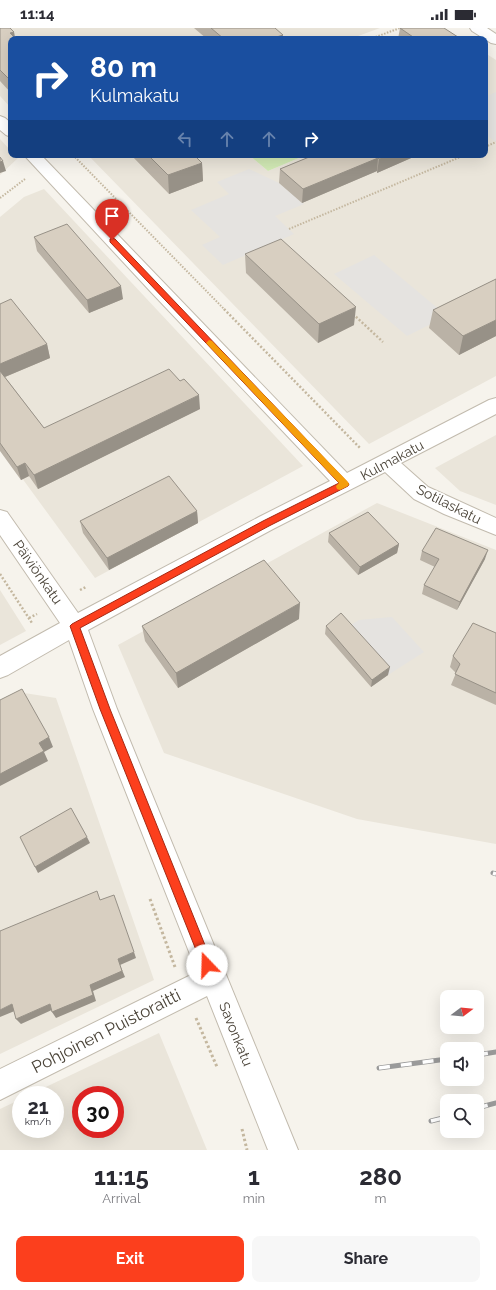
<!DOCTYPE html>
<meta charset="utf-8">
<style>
body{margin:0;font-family:Raleway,sans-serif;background:#f7f7f7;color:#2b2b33;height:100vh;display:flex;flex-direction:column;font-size:15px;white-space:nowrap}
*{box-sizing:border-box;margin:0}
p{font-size:13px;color:#7c7c81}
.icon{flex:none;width:22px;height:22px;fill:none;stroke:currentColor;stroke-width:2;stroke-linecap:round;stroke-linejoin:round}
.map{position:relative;height:1122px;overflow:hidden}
.details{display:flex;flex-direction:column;background:#fff;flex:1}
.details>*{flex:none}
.guide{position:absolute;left:8px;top:8px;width:480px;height:122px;border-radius:8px;box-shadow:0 4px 16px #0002;background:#1a4fa0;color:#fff;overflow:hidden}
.needle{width:26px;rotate:74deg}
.fabs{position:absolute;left:440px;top:962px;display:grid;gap:8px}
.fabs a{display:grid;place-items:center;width:44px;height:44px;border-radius:8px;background:#fff;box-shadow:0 4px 16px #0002;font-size:20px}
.speed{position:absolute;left:12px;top:1058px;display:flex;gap:8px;font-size:20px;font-weight:700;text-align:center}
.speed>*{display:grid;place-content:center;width:52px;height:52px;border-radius:50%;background:#fff;box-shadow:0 4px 16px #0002;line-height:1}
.speed small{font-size:10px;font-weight:400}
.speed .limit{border:6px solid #d22;background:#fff;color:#111}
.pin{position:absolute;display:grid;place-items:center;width:34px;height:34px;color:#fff;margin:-41px -17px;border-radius:50% 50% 50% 0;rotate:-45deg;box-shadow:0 0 4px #0007}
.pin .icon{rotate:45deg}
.me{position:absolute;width:44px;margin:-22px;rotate:339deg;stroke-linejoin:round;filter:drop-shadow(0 0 3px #0008)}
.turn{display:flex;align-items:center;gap:14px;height:84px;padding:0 16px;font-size:18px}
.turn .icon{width:52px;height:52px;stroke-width:2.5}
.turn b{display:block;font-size:28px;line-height:34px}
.lanes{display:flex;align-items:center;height:38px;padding:0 16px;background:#0003;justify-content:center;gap:20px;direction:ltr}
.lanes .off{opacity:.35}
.eta{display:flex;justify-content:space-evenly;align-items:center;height:68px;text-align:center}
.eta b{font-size:24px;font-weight:700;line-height:28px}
.button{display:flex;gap:8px;margin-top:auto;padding:8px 16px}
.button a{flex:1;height:46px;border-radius:8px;background:#fc3f1d;color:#fff;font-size:16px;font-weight:700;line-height:46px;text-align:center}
.button a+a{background:#f7f7f7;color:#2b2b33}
.status{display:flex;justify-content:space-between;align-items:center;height:28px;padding:0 20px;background:#fff;direction:ltr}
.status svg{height:11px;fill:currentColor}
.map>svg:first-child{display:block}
.residential{fill:#eae5da;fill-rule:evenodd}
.green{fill:#d2eab5}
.parking{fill:#e5e3e0}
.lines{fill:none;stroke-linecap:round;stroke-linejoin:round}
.minor-casing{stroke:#c2bbae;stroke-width:2}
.path-far2{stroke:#c4b79f;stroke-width:2;stroke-dasharray:1.5 1.5;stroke-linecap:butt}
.path-far1{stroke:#c4b79f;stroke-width:2.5;stroke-dasharray:2 2;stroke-linecap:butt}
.path{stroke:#c4b79f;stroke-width:3;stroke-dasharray:2.5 2.5;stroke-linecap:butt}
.minor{fill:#fff;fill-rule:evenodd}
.rail-casing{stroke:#9a9a9a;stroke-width:5}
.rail{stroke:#fff;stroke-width:3.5;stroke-dasharray:11;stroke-linecap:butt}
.wall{fill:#bab2a6}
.shaded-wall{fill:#979187}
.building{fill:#d8cfc1;stroke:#979187}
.route{fill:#fc3f1d;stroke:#a42913}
.slow{fill:#f59e0b}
.labels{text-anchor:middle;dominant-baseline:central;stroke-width:3;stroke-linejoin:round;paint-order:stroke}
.street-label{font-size:14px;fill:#4b4439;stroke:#fff}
.near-street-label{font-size:17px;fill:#4b4439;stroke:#fff}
</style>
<div class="status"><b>11:14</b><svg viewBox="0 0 49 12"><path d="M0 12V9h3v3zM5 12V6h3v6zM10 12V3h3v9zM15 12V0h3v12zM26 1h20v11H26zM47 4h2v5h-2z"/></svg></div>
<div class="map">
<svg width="496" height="1122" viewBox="0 0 496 1122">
<rect width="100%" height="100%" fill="#f6f3ec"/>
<!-- residential -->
<path class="residential" d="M0 0H380L350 11H11V80L0 68Z
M485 25 496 32V348L369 416 88 127H249L268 143 306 127H485Z
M0 111 11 123V127H15L18 130 0 147Z
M44 161 303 438 95 550 0 420V189L24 169Z
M496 407V477L460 463 435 440Z
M377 475 496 522V816L357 791 164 725 118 617Z
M0 562 26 603 0 617Z
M18 664 56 670 154 952 0 1026V674Z
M159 1005 207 1122H0V1081L21 1071V1101H55V1067H29ZM81 1067H115V1101H81Z"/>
<!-- green -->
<path class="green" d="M249 127H306L268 143Z"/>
<!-- parking -->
<path class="parking" d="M496 64V114L485 106V69Z
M249 141 279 155 304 176 275 188 294 206 223 237 202 217 220 209 191 182 229 166 217 154Z
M374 227 447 288 407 308 334 246Z
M392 589 424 624 388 647 346 600 359 592Z"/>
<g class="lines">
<!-- minor casing -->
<g class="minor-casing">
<path id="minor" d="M470 0H487L496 6V16L491 15 472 3Z
M0 88 5 90 11 95V109L6 107 0 102Z
M24 127H41L347 445 489 372 496 370V386L401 435 428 459 496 490V507L444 486 414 471 385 444 273 501 88 602 117 681 298 1122H268L207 968 0 1072V1041L197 944 93 681 69 612 8 647 0 650V628L60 595 0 507V482L7 484 78 585 259 489 330 453 150 263Z"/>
</g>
<!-- path-far2 -->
<path class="path-far2" d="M370 11 400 0
M485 119 496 114
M73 127 225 282
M0 170 25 151
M289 201 465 127"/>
<!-- path-far1 -->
<path class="path-far1" d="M224 281 361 421
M353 286 383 314
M0 546 32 595
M80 562 86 559
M29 590 37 586"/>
<!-- path -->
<path class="path" d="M150 871 175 939
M196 990 217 1039
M242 1101 247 1122"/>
<!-- minor -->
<use href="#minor" class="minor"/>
<!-- rail casing -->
<g class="rail-casing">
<path id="rail" d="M493 845 496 846
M477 1027 496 1024
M379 1040 447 1031
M477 1080 496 1075
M431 1093 447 1089"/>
</g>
<!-- rail -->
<use href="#rail" class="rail"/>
</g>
<!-- wall -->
<path class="wall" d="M0 0 14 4 15 10 11 11V65L0 53Z
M194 0H275L283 11H207Z
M400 0 461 11H398Z
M131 127H194L202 135 203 153 169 166Z
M314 127H418L377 145V143L302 175 279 155 280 141Z
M34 209 123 271 89 285 37 223Z
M245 226 354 297 318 315 246 245Z
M496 251V308L459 327 429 300 433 282Z
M0 276 47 316 50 330 5 349 44 400 200 381 38 461 29 448 21 452 0 423Z
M197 483 198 495 109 542 83 505 80 493Z
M329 505 399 516 397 525 358 547 328 514Z
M422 523 485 531 457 582 422 566 424 557 435 539 420 532Z
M299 591 178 660 145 613 142 598Z
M326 598 388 647 371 659 325 606Z
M496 605V677L451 657 456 645 450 639 453 628Z"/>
<!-- shaded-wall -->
<path class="shaded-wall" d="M14 4 15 11 10 5Z
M283 7V11H270Z
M485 29H487L485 38Z
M388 127H418L377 145 379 131Z
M378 130 377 143 302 175 303 161Z
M3 133 6 143 0 145V134Z
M202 135 203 153 169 166 168 147Z
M121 258 123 271 89 285 87 272Z
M356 279 354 297 318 315 319 296Z
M496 292V308L459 327 463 308Z
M47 316 50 330 0 351V336Z
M199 367 200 381 38 461 34 447Z
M25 435 29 448 21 452 17 439Z
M197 483 198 495 109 542 107 530Z
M399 516 397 525 358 547 360 539Z
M488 522 485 531 457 582 460 574Z
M300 575 299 591 178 660 176 645Z
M390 639 388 647 371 659 372 652Z
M49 709 53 719 44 724 48 733 0 758V746L39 715Z
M87 809 90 815 38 845 35 839Z
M134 924 136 930 120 937 125 949 93 963 96 973 56 990 52 984 90 957 118 931Z
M12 976 17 982 0 989V982Z
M50 976 54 981 21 996 16 991Z"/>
<!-- building -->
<path class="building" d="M0 0H10L14 4 10 5 16 11H11V53L0 42Z
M211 0H275L283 7 270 11H224Z
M400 0H444L461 11H416Z
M148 127H194L202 135 168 147Z
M314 127H388L379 131 378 130 303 161 280 141Z
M0 129 3 133 0 134Z
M67 196 121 258 87 272 34 209Z
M281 211 356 279 319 296 245 226Z
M496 251V292L463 308 433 282Z
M11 271 47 316 0 336V276Z
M169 341 180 353 184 351 199 367 34 447 25 435 17 439 0 415V343L44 400Z
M169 448 197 483 107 530 80 493Z
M368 484 399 516 360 539 329 505Z
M436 500 488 522 460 574 424 557 439 531 422 523Z
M264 532 300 575 176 645 142 598Z
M341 585 390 639 372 652 326 598Z
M473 595 496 605V665L455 646 460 636 453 628Z
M22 661 49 709 39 715 44 723 0 746V672Z
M71 780 87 809 35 839 20 809Z
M97 863 100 872 114 867 134 924 118 931 122 943 90 957 93 967 52 984 50 976 16 991 12 976 0 982V903Z"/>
<!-- route -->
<path class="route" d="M112 210 115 211 349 456 348 458 269 498 80 600 110 681 213 937 211 941 207 943 203 941 202 937 100 681 70 598 72 596 263 493 339 455 110 214V211Z"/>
<!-- slow -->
<path class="slow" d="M209 312 212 313 348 454 349 456 348 458 340 462 337 461 336 458 339 455 207 316 206 315Z"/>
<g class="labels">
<!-- street labels -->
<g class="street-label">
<text transform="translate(392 432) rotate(-28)">Kulmakatu</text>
<text transform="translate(449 476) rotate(27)">Sotilaskatu</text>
<text transform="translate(38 544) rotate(55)">Päiviönkatu</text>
<text transform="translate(236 1006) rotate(68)">Savonkatu</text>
</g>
<!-- near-street labels -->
<g class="near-street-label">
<text transform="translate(106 1003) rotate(-27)">Pohjoinen Puistoraitti</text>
</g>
</g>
</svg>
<div class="fabs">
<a><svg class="needle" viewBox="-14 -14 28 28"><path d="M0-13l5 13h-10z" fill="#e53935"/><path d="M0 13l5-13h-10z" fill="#7c7c81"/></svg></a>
<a><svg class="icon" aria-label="sound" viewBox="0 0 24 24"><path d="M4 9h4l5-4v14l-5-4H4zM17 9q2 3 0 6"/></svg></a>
<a><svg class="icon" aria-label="search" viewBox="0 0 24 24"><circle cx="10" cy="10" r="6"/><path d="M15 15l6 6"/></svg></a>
</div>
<div class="speed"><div>21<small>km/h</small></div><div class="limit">30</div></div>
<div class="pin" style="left:112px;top:212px;background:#d93025"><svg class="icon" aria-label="arrive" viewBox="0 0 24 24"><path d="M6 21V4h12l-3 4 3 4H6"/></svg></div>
<svg class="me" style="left:207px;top:937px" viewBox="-20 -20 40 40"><circle r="19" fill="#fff"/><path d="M0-13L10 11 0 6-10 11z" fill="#fc3f1d"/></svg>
<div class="guide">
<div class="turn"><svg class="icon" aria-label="right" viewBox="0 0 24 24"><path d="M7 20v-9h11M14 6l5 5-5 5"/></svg><div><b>80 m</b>Kulmakatu</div></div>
<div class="lanes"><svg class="icon off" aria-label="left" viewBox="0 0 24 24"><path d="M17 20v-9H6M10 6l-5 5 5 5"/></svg><svg class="icon off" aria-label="ahead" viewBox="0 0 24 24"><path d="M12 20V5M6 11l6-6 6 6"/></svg><svg class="icon off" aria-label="ahead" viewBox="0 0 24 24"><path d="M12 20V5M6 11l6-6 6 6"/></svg><svg class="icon" aria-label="right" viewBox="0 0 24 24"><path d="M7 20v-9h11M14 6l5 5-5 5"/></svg></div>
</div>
</div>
<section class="details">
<div class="eta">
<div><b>11:15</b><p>Arrival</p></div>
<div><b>1</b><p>min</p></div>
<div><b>280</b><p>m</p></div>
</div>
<div class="button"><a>Exit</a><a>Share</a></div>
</section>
